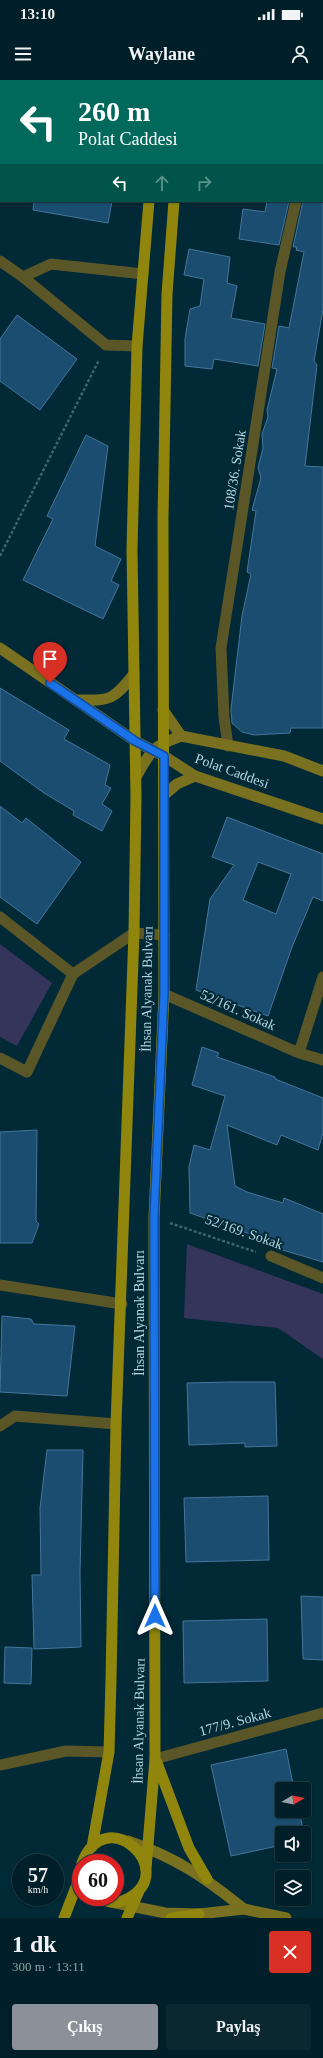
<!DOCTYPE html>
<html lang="tr">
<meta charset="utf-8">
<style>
body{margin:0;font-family:"Times New Roman",serif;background:#0b2730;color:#f1f3f6;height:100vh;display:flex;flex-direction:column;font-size:15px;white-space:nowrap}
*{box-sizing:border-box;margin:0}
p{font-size:13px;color:#96a2a8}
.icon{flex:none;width:22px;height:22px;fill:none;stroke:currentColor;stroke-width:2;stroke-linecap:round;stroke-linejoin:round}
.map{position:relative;height:1838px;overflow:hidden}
.side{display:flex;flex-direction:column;background:#011f28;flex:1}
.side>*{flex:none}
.banner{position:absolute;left:0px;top:0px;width:323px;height:122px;box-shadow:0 1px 3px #0004,0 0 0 1px #233d45;background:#00695c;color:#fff;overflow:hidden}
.needle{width:26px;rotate:80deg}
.tools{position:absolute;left:275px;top:1702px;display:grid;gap:8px}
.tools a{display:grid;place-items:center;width:36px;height:36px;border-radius:4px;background:#011f28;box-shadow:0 1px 3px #0004,0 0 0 1px #233d45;font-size:20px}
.speed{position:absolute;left:12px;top:1774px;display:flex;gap:8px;font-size:20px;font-weight:700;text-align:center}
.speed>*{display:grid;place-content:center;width:52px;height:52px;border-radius:50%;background:#011f28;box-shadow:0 1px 3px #0004,0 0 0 1px #233d45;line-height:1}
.speed small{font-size:10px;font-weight:400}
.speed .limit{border:6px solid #d22;background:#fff;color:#111}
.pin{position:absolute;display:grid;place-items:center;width:34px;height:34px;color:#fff;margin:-41px -17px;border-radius:50% 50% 50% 0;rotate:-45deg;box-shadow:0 0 4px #0007}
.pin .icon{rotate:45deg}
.me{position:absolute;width:44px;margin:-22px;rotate:0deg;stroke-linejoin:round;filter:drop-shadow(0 0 3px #0008)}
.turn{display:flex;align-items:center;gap:14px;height:84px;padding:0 12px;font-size:18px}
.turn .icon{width:52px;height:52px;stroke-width:2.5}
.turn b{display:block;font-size:28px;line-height:34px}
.lanes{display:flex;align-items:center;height:38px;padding:0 12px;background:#0003;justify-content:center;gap:20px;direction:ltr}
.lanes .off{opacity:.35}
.round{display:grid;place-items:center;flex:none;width:42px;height:42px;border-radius:4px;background:#0b2730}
.summary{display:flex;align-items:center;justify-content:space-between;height:68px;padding:0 12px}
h1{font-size:24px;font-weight:600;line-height:30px}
.button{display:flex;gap:8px;margin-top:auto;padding:8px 12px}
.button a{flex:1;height:46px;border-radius:4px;background:#8c9099;color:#fff;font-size:16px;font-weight:600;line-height:46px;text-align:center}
.button a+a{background:#0b2730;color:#f1f3f6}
.status{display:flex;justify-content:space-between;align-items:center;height:28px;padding:0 20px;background:#011f28;direction:ltr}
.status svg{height:11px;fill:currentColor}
header{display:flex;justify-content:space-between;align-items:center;height:52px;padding:0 12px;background:#011f28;font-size:18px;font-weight:600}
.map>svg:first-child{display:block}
.green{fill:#35345b}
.building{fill:#1b4d70;stroke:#45769c;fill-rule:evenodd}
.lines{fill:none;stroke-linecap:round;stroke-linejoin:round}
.path{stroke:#3d6370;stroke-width:2.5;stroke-dasharray:3 2;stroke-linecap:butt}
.minor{stroke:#5a5627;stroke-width:11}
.secondary{stroke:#79711f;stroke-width:11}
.primary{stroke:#90850d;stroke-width:11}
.route-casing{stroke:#114b97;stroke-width:10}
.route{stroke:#1a73e8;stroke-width:7}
.labels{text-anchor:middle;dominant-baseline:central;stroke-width:4;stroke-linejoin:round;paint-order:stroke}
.street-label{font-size:14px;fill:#b6d8e5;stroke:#012936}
</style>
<div class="status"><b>13:10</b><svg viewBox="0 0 49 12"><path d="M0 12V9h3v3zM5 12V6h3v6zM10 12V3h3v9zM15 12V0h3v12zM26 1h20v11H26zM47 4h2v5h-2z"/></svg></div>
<header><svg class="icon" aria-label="menu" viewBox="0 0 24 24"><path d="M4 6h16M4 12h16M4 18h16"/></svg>Waylane<svg class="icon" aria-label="person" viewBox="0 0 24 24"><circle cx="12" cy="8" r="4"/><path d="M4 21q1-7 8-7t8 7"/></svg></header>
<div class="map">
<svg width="323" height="1838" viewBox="0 0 323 1838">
<rect width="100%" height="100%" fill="#012936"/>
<!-- green -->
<path class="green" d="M0 864 52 903 17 966 0 957Z
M187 1164 323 1214V1279L278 1248 184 1238Z"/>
<!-- building -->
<path class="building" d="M34 121H112L108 143 33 130Z
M267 121H289L279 165 239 159 243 129 265 132Z
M303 121H323V229L314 281 317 285 305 386 323 387V648H291L290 653 254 655 242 652 232 643 231 629 242 536 251 494 247 492 256 431 252 430 261 398 258 388 263 368 262 354 268 337 267 330 277 289 272 288 279 246 289 248 304 172 296 170 297 167H293Z
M189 169 230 177 227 203 237 206 231 238 265 244 258 286 214 279 212 289 185 286V259L190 229 200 226 204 199 184 195Z
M17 235 77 279 40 330 0 301V259Z
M86 355 108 366 95 466 121 479 111 501 119 505 103 539 23 500 53 439 47 436Z
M0 608 69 650 64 659 110 685 105 705 111 708 102 724 112 731 102 751 73 735 74 731 44 713 0 681Z
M0 726 22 743 26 738 81 782 37 844 0 817Z
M227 737 323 774V821L313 817 292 867 268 936 196 910 210 819 234 785 212 777ZM258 782 291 794 276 834 243 820Z
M202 967 219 973 217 977 275 997V999L323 1018V1053L318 1070 281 1055 277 1065 227 1045 235 1106 247 1112 283 1123 284 1118 323 1134V1182L269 1166 270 1161 190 1133 189 1087 194 1065 210 1070 225 1016 192 1005Z
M37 1050 36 1141 39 1144 32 1163H0V1052Z
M2 1236 31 1239 34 1244 75 1246 67 1316 0 1312Z
M230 1302H275L277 1366 245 1367V1363L189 1365 187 1303Z
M47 1370H83L80 1492 81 1567 34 1569 32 1495H41L40 1428Z
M268 1416 269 1480 186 1482 184 1418Z
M301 1516 323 1517V1580L303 1579Z
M267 1539 268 1601 184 1603 183 1541Z
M5 1567 32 1568 31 1604 4 1603Z
M286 1669 294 1709H282V1731H299L304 1753H282V1765L231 1776 211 1685Z"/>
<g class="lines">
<!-- path -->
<path class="path" d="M0 476 99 280
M170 1143 256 1172"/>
<!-- minor -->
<path class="minor" d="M317 0 322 1
M0 65H1
M0 181 23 197 106 265 137 266
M23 197 51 184 143 194
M228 666 224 637 221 568 280 192 296 121
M0 837 73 894
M323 897 299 973 323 980
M164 914 299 973
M0 978 27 992 73 894 134 853 164 855
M271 1176 323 1198
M0 1205 122 1224
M0 1346 15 1336 116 1344
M155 1679 323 1633
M0 1685 66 1671 109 1672"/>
<!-- secondary -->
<path class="secondary" d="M0 568 135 661 164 676 195 696 323 739
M76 620C110 620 112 622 134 594
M163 630 181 656 284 676 323 691
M136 697C151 671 151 667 181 656
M164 715 177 704 195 696
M128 1761C177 1778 204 1797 244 1829
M111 1822 165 1833 199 1834 244 1829 286 1838"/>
<!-- primary -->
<path class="primary" d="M164 1V0
M190 1 191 0
M157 1683 189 1768 207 1799
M92 1767 109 1672 111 1599 116 1344 134 853 136 717 132 470 137 266 149 121
M82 1783C106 1721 179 1790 129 1818 119 1824 107 1823 97 1817
M146 1789 155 1679 154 1138 164 914 163 438 167 214 174 121
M64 1838 81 1794
M127 1838 139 1811
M171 1838 199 1834"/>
</g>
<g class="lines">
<!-- route casing -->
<g class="route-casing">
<path id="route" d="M50 603 135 661 164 676V914L154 1138 155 1536"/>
</g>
<!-- route -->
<use href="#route" class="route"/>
</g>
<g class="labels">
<!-- street labels -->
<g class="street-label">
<text transform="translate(235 390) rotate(-81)">108/36. Sokak</text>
<text transform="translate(232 691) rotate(20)">Polat Caddesi</text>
<text transform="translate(147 909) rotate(-89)">İhsan Alyanak Bulvarı</text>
<text transform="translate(238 930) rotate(24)">52/161. Sokak</text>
<text transform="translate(244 1152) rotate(19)">52/169. Sokak</text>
<text transform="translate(139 1233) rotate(-90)">İhsan Alyanak Bulvarı</text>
<text transform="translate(139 1641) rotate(-89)">İhsan Alyanak Bulvarı</text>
<text transform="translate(235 1642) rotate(-15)">177/9. Sokak</text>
</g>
</g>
</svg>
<div class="tools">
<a><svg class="needle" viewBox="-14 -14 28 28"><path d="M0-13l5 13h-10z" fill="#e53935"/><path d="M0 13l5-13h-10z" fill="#96a2a8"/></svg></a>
<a><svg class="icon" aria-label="sound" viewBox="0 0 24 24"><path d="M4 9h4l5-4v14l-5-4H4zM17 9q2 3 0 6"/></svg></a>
<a><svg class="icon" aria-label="layers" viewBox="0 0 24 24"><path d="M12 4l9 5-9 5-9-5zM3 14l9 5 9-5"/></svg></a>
</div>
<div class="speed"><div>57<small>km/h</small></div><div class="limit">60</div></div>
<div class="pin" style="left:50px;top:603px;background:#d93025"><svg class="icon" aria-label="arrive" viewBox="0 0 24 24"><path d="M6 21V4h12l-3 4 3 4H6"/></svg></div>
<svg class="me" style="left:155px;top:1536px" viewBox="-20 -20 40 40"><path d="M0-17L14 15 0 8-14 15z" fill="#1a73e8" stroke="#fff" stroke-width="4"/></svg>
<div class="banner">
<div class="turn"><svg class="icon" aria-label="left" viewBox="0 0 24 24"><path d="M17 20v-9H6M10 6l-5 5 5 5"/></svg><div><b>260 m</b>Polat Caddesi</div></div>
<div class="lanes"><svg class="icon" aria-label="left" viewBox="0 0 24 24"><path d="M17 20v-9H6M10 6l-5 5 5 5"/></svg><svg class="icon off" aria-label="ahead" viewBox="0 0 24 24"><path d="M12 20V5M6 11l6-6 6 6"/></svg><svg class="icon off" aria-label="right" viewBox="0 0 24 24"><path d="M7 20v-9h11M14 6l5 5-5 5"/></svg></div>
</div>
</div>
<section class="side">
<div class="summary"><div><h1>1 dk</h1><p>300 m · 13:11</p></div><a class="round" style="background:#d93025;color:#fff"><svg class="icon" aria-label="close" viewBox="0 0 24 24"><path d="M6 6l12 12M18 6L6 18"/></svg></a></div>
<div class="button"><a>Çıkış</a><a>Paylaş</a></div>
</section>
